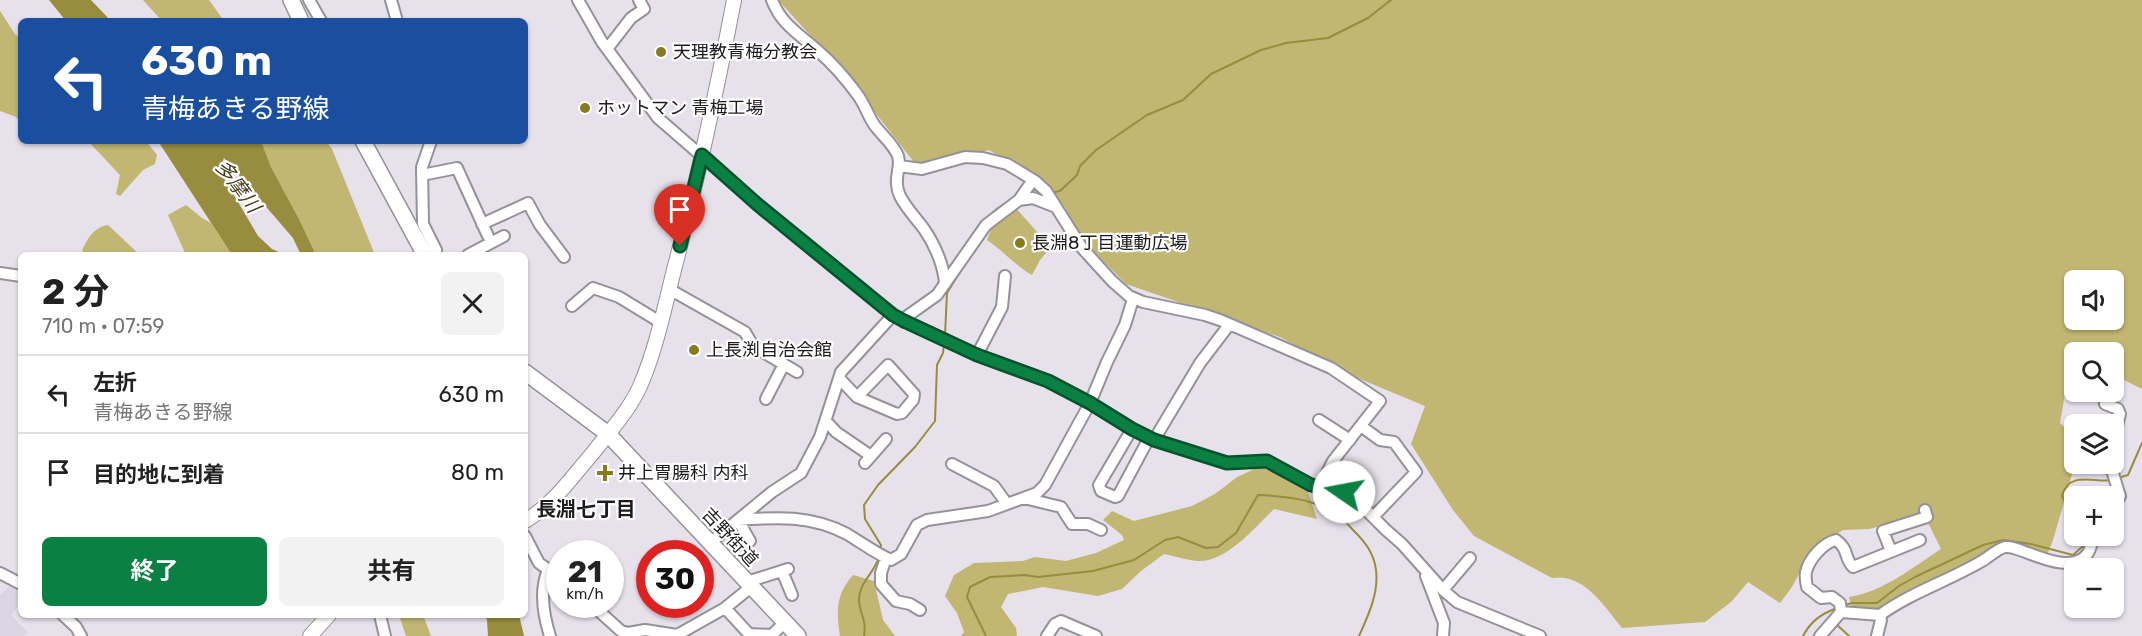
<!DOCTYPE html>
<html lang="ja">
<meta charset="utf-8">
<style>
body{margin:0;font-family:Rubik,"Noto Sans JP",sans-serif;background:#f2f2f2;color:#222;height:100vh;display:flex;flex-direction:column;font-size:22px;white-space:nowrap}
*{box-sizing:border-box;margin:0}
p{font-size:20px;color:#767676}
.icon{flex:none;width:33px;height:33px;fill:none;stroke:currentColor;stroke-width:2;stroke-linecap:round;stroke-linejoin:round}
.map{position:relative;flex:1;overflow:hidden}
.side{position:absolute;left:18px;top:252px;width:510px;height:366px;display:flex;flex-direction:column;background:#fff;border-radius:9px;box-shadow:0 2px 4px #0004}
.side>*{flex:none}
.guide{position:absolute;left:18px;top:18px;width:510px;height:126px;border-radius:9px;box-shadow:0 2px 4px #0004;background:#1a4fa0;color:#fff;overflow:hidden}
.fabs{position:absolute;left:2064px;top:270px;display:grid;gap:12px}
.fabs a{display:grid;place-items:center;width:60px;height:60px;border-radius:9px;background:#fff;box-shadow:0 2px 4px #0004;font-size:30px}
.speed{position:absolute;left:546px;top:540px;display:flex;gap:12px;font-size:30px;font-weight:700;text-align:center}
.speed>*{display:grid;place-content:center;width:78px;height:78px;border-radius:50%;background:#fff;box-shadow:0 2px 4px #0004;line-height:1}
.speed small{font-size:15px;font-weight:400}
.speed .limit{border:9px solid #d22;background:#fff;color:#111}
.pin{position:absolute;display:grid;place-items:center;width:51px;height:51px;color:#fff;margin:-62px -26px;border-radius:50% 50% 50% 0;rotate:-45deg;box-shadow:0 0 6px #0007}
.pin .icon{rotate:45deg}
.me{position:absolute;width:66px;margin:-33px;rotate:282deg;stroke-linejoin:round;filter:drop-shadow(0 0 4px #0008)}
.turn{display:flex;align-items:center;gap:21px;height:126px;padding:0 24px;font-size:27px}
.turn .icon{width:78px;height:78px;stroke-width:2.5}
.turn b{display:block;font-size:42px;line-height:51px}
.round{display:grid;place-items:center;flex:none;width:63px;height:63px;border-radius:9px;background:#f2f2f2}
.summary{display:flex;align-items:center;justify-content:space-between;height:102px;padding:0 24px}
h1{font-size:36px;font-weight:700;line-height:45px}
.cta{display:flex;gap:12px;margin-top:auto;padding:12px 24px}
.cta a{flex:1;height:69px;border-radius:9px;background:#0b8043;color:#fff;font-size:24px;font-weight:700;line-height:69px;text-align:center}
.cta a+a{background:#f2f2f2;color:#222}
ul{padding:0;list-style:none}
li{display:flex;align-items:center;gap:18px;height:78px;padding:0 24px;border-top:2px solid #e0e0e0}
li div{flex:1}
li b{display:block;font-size:22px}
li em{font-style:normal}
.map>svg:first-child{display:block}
.built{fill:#dbd4e3}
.green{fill:#c1b672;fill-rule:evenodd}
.water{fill:#988c3e}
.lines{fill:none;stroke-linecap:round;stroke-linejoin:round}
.stream{stroke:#988c3e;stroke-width:2}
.minor-casing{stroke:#959199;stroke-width:14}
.major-casing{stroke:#959199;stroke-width:16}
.highway-casing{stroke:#959199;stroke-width:18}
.minor{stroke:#fff;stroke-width:10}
.major{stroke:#fff;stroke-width:14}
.highway{stroke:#fff;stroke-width:15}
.route-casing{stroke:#07532c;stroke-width:15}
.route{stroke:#0b8043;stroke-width:10}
.poi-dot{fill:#877a1f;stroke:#fff;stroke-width:2}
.labels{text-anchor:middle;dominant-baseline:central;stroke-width:4.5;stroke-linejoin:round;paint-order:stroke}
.poi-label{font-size:18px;fill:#1c1b1e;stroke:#fff;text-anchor:start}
.street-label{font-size:18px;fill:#1c1b1e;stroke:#fff}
.water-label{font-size:20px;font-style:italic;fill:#433e1c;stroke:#fff}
.neighbourhood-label{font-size:20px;font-weight:bold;fill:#1c1b1e;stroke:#fff}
</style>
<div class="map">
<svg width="2142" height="636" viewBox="0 0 2142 636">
<rect width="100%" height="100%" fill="#e6e1ea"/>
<!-- built -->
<path class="built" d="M13 583 21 587V602L11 615 28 632 24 636H0V595Z"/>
<!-- green -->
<path class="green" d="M143 0H209L224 21H162Z
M778 0H2142V389L2120 378H2114V352H2074V371L2069 370 2060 423 2074 437 2075 464 2053 540 2047 555 2004 543 1975 560 1880 609 1852 608 1849 597C1883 592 1913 567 1941 549L1924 515 1869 529 1843 530 1811 551 1792 587 1780 603 1748 582 1731 602 1705 622 1622 628C1604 606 1584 573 1552 578L1474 536 1453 510 1411 444 1425 406 1348 374 1280 337 1126 284 1081 238 1064 206 1036 177 989 150 917 166 841 69ZM2074 280H2114V320H2074Z
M0 11 15 34 21 39V123L16 117 0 111Z
M88 141H146L157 155 155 164 143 170 120 196 116 194 120 175Z
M261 141H326L332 149 375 255H316L299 219 271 167Z
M186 205 202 218 211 223 232 255H186L168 215Z
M1015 207 1038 233 1053 245 1040 260 1032 275C1015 265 1003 251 987 240L995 220Z
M108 225 140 255H88L82 251C87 239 94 227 108 225Z
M1259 467 1271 471 1307 489 1317 519 1274 509C1255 527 1226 563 1197 561 1186 560 1175 556 1164 554L1141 571 1122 589 1098 596 1043 587 1008 594 1001 607 1016 628 1017 636H961L964 632 957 613 945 596 954 575 974 563 1023 561 1035 557 1066 561 1096 553 1124 540 1122 535 1103 520 1112 511 1134 521 1192 506 1215 494 1237 477Z
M853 575 874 581 883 620 895 636H840C836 611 836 594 853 575Z
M399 615H423L431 636H406Z"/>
<!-- water -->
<path class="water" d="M49 0H91L111 21H66Z
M158 141H261L271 167 299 219 316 255H298L300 253 293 238 224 158 219 170 258 236 272 249 285 255H232Z
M485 615H519L524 636H488L487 620Z"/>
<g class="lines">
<!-- stream -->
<path class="stream" d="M1050 193 1060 191 1077 175 1080 166 1096 150 1147 115 1183 100 1211 74 1261 50 1286 43 1328 38 1368 18 1391 0
M982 222 998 208 1018 195
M945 335 947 293 963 267
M2118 478 2128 475 2142 443
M2074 517 2062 496C2069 470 2094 483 2112 480
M880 551 881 545 865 519 864 505 878 485 915 447 935 421 937 365 943 353 944 344
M1845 605 1852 603H1877L1899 586 1915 577 1983 545 2004 540 2031 544 2073 555 2083 546 2082 536
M1835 623 1849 636
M864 636C867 618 859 614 859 599 859 583 875 572 879 557
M986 636 967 597 970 587 990 577 1025 575 1038 577 1093 571 1134 560 1165 540 1178 537 1206 548 1218 547 1236 533 1258 495C1285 496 1314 499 1338 515 1344 519 1349 526 1354 531 1365 542 1374 553 1376 570 1379 593 1368 616 1359 636
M1803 636C1811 621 1821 614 1837 608"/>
<!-- minor casing -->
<g class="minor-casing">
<path id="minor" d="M309 0 321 21
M391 0 397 21
M578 0 602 42 658 118 757 204 893 315 977 355 1049 381 1090 403 1132 429 1154 440 1227 463 1267 461 1311 485 1344 492 1360 504 1386 530 1402 544 1443 590 1457 602 1540 636
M772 0C781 24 799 34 817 50 832 63 846 79 857 94 864 103 867 113 873 123 880 134 893 143 898 156 902 168 892 179 900 196 906 208 916 218 924 229 935 245 944 266 945 284
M607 49 631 18 644 9 639 0
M899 166 922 169 965 157 983 158 1007 164 1035 181 1046 191 1082 248 1112 281 1129 296 1143 302 1205 315 1220 320 1331 368 1380 401 1333 461 1320 487
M422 175 457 168 488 236
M1019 200 1033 198 1056 207
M482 224 528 203 540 225 564 257
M430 255 436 250 423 224 422 167 431 141
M468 255 504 236
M0 273 21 276
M669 289 745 332 753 346 797 372
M572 306 593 288 619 297 660 322
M904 322 906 317 937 295 986 225 1019 200 1033 180
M977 355 1002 307 1005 276
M839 378 857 397 897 414 902 413 913 400 914 394 888 365 857 397
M766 399 783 366
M2105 404 2118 409 2120 414 2114 439
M1319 420 1350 440
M826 421 836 432 871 456
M1361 426 1380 440 1394 442 1416 472 1373 517
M1132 429 1099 485 1101 491 1115 497 1118 496 1149 438
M1154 440 1200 363 1229 325
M865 463 886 439
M952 464 994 486 1007 504
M2110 464 2120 496 2114 505
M1024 498 1061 507 1072 524H1088L1101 530
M525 536 539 563 560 578
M750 541 738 520C777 517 811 515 847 534 862 543 875 553 891 560L901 554 917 525 927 520 988 511 1037 493 1045 485 1090 403 1107 362 1125 325 1133 299
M710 543 772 492 801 473 820 437 841 372 893 315
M1891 551 1883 531 1927 517 1925 510
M886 558 881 573V584L896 601 910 604 920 610
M548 570C539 591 543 614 550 636
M782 571 792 595
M0 573 21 584
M1426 576 1444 623 1443 636
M747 582 788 569
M1443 590 1470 558
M591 604 621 631 628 633 645 630 677 635 725 608 751 587
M725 608 749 634 772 635 785 622
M1841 612 1840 603 1832 597 1821 598 1807 587C1806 582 1805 577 1806 572 1809 559 1823 543 1836 540 1849 549 1844 558 1853 567L1920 540
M63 615 76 627 81 636
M380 615 385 636
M1880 615C1912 592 1948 581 1982 561 1989 557 1997 549 2005 547 2013 546 2021 551 2028 553 2044 559 2075 572 2088 553 2091 548 2092 541 2094 536
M1047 636 1055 624 1061 621 1096 636
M1820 636 1841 612 1880 615 1881 620 1877 636"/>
</g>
<!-- major casing -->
<g class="major-casing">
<path id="major" d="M525 521C553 505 571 478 592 454 609 432 630 410 641 384 657 346 665 305 675 266 698 178 717 89 734 0
M310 636 329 615"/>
</g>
<!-- highway casing -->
<g class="highway-casing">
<path id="highway" d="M291 0 301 21
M363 141 425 255
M525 372 608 434 798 636"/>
</g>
<!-- minor -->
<use href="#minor" class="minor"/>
<!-- major -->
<use href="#major" class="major"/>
<!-- highway -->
<use href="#highway" class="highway"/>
</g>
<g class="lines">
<!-- route casing -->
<g class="route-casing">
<path id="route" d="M680 246 702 155 757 204 893 315 904 321 977 355 1048 381 1090 403 1132 429 1154 440 1227 463 1267 461 1311 485 1344 492"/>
</g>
<!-- route -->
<use href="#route" class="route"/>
</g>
<!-- markers -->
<g class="poi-dot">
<circle cx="661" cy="52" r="6"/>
<circle cx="585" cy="108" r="6"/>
<circle cx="1020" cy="243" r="6"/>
<circle cx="694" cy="350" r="6"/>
<path d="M602 464h6v6h6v6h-6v6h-6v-6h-6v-6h6z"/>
</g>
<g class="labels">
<!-- poi labels -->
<g class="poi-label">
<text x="673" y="52">天理教青梅分教会</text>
<text x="597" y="108">ホットマン 青梅工場</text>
<text x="1032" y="243">長淵8丁目運動広場</text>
<text x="706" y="350">上長渕自治会館</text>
<text x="618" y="473">井上胃腸科 内科</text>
</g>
<!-- street labels -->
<g class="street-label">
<text transform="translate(730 537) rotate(47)">吉野街道</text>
</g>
<!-- water labels -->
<g class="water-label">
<text transform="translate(238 186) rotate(53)">多摩川</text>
</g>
<!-- neighbourhood labels -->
<g class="neighbourhood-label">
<text x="586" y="509">長淵七丁目</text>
</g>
</g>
</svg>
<div class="fabs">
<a><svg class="icon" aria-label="sound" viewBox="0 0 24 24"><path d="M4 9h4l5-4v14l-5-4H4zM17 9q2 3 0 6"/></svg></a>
<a><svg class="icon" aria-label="search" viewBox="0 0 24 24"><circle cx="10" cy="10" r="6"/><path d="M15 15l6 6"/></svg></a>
<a><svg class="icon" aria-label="layers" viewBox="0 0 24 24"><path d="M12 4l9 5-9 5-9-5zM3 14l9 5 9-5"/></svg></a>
<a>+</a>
<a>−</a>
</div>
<div class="speed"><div>21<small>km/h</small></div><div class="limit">30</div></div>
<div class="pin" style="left:680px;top:246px;background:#d93025"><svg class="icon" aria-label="arrive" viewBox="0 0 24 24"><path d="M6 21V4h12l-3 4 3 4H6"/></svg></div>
<svg class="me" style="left:1344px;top:492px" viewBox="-20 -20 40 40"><circle r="19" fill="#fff"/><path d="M0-13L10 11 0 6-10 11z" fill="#0b8043"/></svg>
<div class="guide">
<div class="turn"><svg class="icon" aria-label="left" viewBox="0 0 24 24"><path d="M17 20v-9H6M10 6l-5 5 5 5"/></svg><div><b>630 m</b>青梅あきる野線</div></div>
</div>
<section class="side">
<div class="summary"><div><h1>2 分</h1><p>710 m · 07:59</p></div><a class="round"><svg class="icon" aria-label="close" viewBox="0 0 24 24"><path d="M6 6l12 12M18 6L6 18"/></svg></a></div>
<ul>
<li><svg class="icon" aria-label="left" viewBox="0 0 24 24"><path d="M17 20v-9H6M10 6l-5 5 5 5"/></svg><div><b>左折</b><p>青梅あきる野線</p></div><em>630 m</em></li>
<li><svg class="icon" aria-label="arrive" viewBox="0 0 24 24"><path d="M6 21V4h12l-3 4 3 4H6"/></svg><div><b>目的地に到着</b></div><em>80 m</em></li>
</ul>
<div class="cta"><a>終了</a><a>共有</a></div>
</section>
</div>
